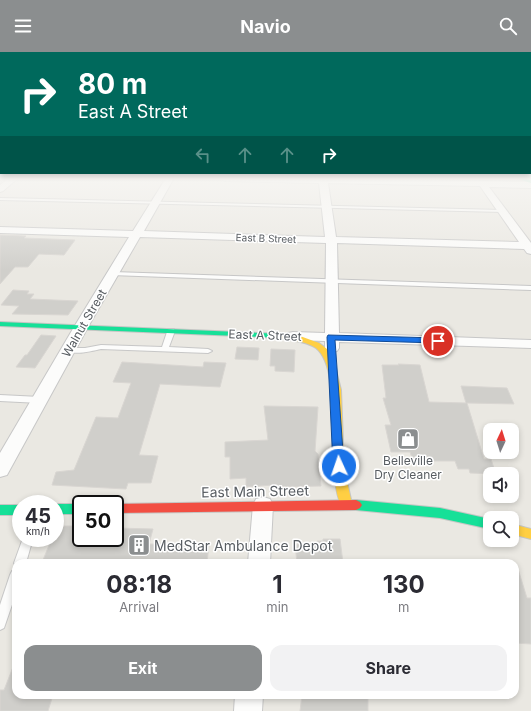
<!DOCTYPE html>
<style>
body{margin:0;font-family:Inter,sans-serif;background:#f2f2f3;color:#2b2b33;height:100vh;display:flex;flex-direction:column;font-size:15px;white-space:nowrap}
*{box-sizing:border-box;margin:0}
p{font-size:13px;color:#7c7c81}
.icon{flex:none;width:22px;height:22px;fill:none;stroke:currentColor;stroke-width:2;stroke-linecap:round;stroke-linejoin:round}
.map{position:relative;flex:1;overflow:hidden}
.panel{position:absolute;left:12px;top:507px;width:507px;height:140px;display:flex;flex-direction:column;background:#fff;border-radius:12px;box-shadow:0 2px 6px #0003}
.panel>*{flex:none}
.top-card{position:absolute;left:0px;top:0px;width:531px;height:122px;box-shadow:0 2px 6px #0003;background:#00695c;color:#fff;overflow:hidden}
.needle{width:26px;rotate:4deg}
.tools{position:absolute;left:483px;top:371px;display:grid;gap:8px}
.tools a{display:grid;place-items:center;width:36px;height:36px;border-radius:8px;background:#fff;box-shadow:0 2px 6px #0003;font-size:20px}
.speed{position:absolute;left:12px;top:443px;display:flex;gap:8px;font-size:20px;font-weight:700;text-align:center}
.speed>*{display:grid;place-content:center;width:52px;height:52px;border-radius:50%;background:#fff;box-shadow:0 2px 6px #0003;line-height:1}
.speed small{font-size:10px;font-weight:400}
.speed .limit{border:2px solid #111;border-radius:6px;background:#fff;color:#111}
.pin{position:absolute;display:grid;place-items:center;width:34px;height:34px;color:#fff;margin:-17px;border:2px solid #fff;border-radius:50%;box-shadow:0 1px 4px #0007}
.me{position:absolute;width:44px;margin:-22px;rotate:357deg;stroke-linejoin:round;filter:drop-shadow(0 0 3px #0008)}
.turn{display:flex;align-items:center;gap:14px;height:84px;padding:0 12px;font-size:18px}
.turn .icon{width:52px;height:52px;stroke-width:2.5}
.turn b{display:block;font-size:28px;line-height:34px}
.lanes{display:flex;align-items:center;height:38px;padding:0 12px;background:#0003;justify-content:center;gap:20px;direction:ltr}
.lanes .off{opacity:.35}
.eta{display:flex;justify-content:space-evenly;align-items:center;height:68px;text-align:center}
.eta b{font-size:24px;font-weight:700;line-height:28px}
.action{display:flex;gap:8px;margin-top:auto;padding:8px 12px}
.action a{flex:1;height:46px;border-radius:12px;background:#8b8e8f;color:#fff;font-size:16px;font-weight:700;line-height:46px;text-align:center}
.action a+a{background:#f2f2f3;color:#2b2b33}
header{display:flex;justify-content:space-between;align-items:center;height:52px;padding:0 12px;background:#8b8e8f;color:#fff;font-size:18px;font-weight:700}
.map>svg:first-child{display:block}
.building{fill:#d0cfcb;stroke:#d9d6d2}
.lines{fill:none;stroke-linecap:round;stroke-linejoin:round}
.lane-casing{stroke:#c7c7c7;stroke-width:2}
.street-casing{stroke:#c7c7c7;stroke-width:2}
.fast-casing{stroke:#c5c6c4;stroke-width:2}
.slow-casing{stroke:#c5c6c4;stroke-width:2}
.jam-casing{stroke:#c5c6c4;stroke-width:2}
.lane{fill:#fcfcfb;fill-rule:evenodd}
.street{fill:#fcfcfb;fill-rule:evenodd}
.fast{fill:#16e098;fill-rule:evenodd}
.slow{fill:#ffcf43;fill-rule:evenodd}
.jam{fill:#f24e42;fill-rule:evenodd}
.route{fill:#1a73e8;stroke:#114b97}
.labels{text-anchor:middle;dominant-baseline:central;stroke-width:3;stroke-linejoin:round;paint-order:stroke}
.far-street-label{font-size:10px;fill:#585d62;stroke:#fff}
.street-label{font-size:12px;fill:#585d62;stroke:#fff}
.poi-label{font-size:12px;fill:#585d62;stroke:#fff}
.near-street-label{font-size:14px;fill:#585d62;stroke:#fff}
.near-poi-label{font-size:14px;fill:#585d62;stroke:#fff;text-anchor:start}
</style>
<header><svg class="icon" aria-label="menu" viewBox="0 0 24 24"><path d="M4 6h16M4 12h16M4 18h16"/></svg>Navio<svg class="icon" aria-label="search" viewBox="0 0 24 24"><circle cx="10" cy="10" r="6"/><path d="M15 15l6 6"/></svg></header>
<div class="map">
<svg width="531" height="659" viewBox="0 0 531 659">
<rect width="100%" height="100%" fill="#eae8e2"/>
<!-- building -->
<path class="building" d="M0 183 26 184 24 186 75 188 64 203 39 202 28 215H15L0 232Z
M13 238 29 239 27 242H34L30 247 78 249 68 263 12 262 19 254 1 253Z
M41 283 56 284 35 316 16 315 25 303H27Z
M237 295 259 296 258 308 235 307Z
M271 297 295 298 294 320 275 319V314H270Z
M122 310 203 315 204 310 226 311 220 335 160 332 139 403 158 404 151 431H128L126 437 52 433 56 420 74 418 96 365 118 366 131 331 113 330Z
M398 312 420 313 429 350 466 351 461 334 507 336 514 352 467 351 484 407H491L496 422 470 421 469 417H458L455 409H413L410 400H391L385 373H391L383 346H386L382 313H399Z
M264 354 318 355 315 399 318 402 321 434 273 435V433L246 435V426L230 427V405H225V390L268 388Z
M63 474H81V486H115V476L153 477 149 492 209 493 207 511H57V509L43 508 52 486H55V477H62Z
M323 487H340L343 511H297L295 492H318L317 489H323Z
M515 517H518L527 546H531V592L515 591Z
M15 610 16 643H53L48 659H0V638H4Z
M302 643H368V659H300Z"/>
<g class="lines">
<!-- lane casing -->
<g class="lane-casing">
<path id="lane" d="M0 146 503 158 505 159 503 160 0 148Z
M113 220 531 234V238L111 223 110 222Z
M168 277H174L175 279 169 295 208 297 212 299 208 301 101 297C92 299 73 304 65 298L69 296H85L101 293 162 295Z
M0 343 40 345 44 348 40 351 0 349Z
M23 486H33L26 511H16V515L14 511Z
M16 518V541L4 576 0 578V553L10 523 12 519Z"/>
</g>
<!-- street casing -->
<g class="street-casing">
<path id="street" d="M9 126H18L3 139 0 140V133Z
M166 126H174L144 179 325 185 319 131 224 129 220 126H332L531 130V136L489 135 531 191V202L527 201 524 197 337 191 339 281 531 288V296L339 290V296L337 299 332 300 327 299 325 296V289L293 288 288 287 286 284 288 281 293 280 325 281 326 191 140 185 88 275 7 423 0 425V401L74 275 129 185 0 181V175L133 179ZM328 131 480 134 519 190 336 185Z
M263 445 270 447 273 453 270 511H248L253 453 256 447Z
M235 643H263L262 659H234Z"/>
</g>
<!-- fast casing -->
<g class="fast-casing">
<path id="fast" d="M516 126H523L531 128V131Z
M0 270 284 282 288 284 284 286 0 274Z
M356 448 440 456 490 467V477L440 466 356 458 352 456 350 453 352 450Z
M55 452H81V462H55Z
M0 453H21V463H0Z"/>
</g>
<!-- slow casing -->
<g class="slow-casing">
<path id="slow" d="M281 282 300 284 319 291 327 297 334 310 341 338 344 416 352 452 350 455 346 457 342 455C323 419 345 319 316 296 306 289 293 289 281 286L280 284Z
M512 472 531 477V487L512 482Z"/>
</g>
<!-- jam casing -->
<g class="jam-casing">
<path id="jam" d="M356 448 360 450 362 453 360 456 356 458 115 461V452H113Z"/>
</g>
<!-- lane -->
<use href="#lane" class="lane"/>
<!-- street -->
<use href="#street" class="street"/>
<!-- fast -->
<use href="#fast" class="fast"/>
<!-- slow -->
<use href="#slow" class="slow"/>
<!-- jam -->
<use href="#jam" class="jam"/>
</g>
<!-- sky -->
<linearGradient id="sky" x2="0" y2="1"><stop stop-color="#93c5ee"/><stop offset="0.58" stop-color="#f6f5f2"/><stop offset="1" stop-color="#f6f5f2" stop-opacity="0"/></linearGradient>
<rect width="531" height="218" fill="url(#sky)"/>
<!-- route -->
<path class="route" d="M328 283 438 286 443 289 438 291 335 288 344 414 343 417 339 418 335 417 333 414 327 285Z"/>
<!-- icons -->
<defs>
<g id="shop-square" transform="scale(1.15)"><rect x="-9" y="-9" width="18" height="18" rx="4" fill="#8b8e8f" stroke="#fff"/><path d="M-5-2.5h2.3a2.7 3.5 0 0 1 5.4 0H5L5.5 6h-11ZM-1.5-2.5h3a1.5 2.3 0 0 0-3 0Z" fill="#fff"/></g>
<g id="building-square" transform="scale(1.15)"><rect x="-9" y="-9" width="18" height="18" rx="4" fill="#8b8e8f" stroke="#fff"/><path d="M-4-6H4V6H1V3H-1V6H-4ZM-2.5-4.3h1.7v1.8h-1.7ZM.8-4.3h1.7v1.8H.8ZM-2.5-1h1.7V.8h-1.7ZM.8-1h1.7V.8H.8Z" fill="#fff"/></g>
</defs>
<g fill-rule="evenodd">
<use href="#shop-square" x="408" y="387"/>
<use href="#building-square" x="139" y="493"/>
</g>
<g class="labels">
<!-- far-street labels -->
<g class="far-street-label">
<text transform="translate(266 186) rotate(2)">East B Street</text>
</g>
<!-- street labels -->
<g class="street-label">
<text transform="translate(84 271) rotate(-60)">Walnut Street</text>
<text transform="translate(265 283) rotate(2)">East A Street</text>
</g>
<!-- poi labels -->
<g class="poi-label">
<text x="408" y="408">Belleville<tspan x="408" dy="14">Dry Cleaner</tspan></text>
</g>
<!-- near-street labels -->
<g class="near-street-label">
<text transform="translate(255 439) rotate(-1)">East Main Street</text>
</g>
<!-- near-poi labels -->
<g class="near-poi-label">
<text x="154" y="493">MedStar Ambulance Depot</text>
</g>
</g>
</svg>
<div class="tools">
<a><svg class="needle" viewBox="-14 -14 28 28"><path d="M0-13l5 13h-10z" fill="#e53935"/><path d="M0 13l5-13h-10z" fill="#7c7c81"/></svg></a>
<a><svg class="icon" aria-label="sound" viewBox="0 0 24 24"><path d="M4 9h4l5-4v14l-5-4H4zM17 9q2 3 0 6"/></svg></a>
<a><svg class="icon" aria-label="search" viewBox="0 0 24 24"><circle cx="10" cy="10" r="6"/><path d="M15 15l6 6"/></svg></a>
</div>
<div class="speed"><div>45<small>km/h</small></div><div class="limit">50</div></div>
<div class="pin" style="left:438px;top:289px;background:#d93025"><svg class="icon" aria-label="arrive" viewBox="0 0 24 24"><path d="M6 21V4h12l-3 4 3 4H6"/></svg></div>
<svg class="me" style="left:339px;top:414px" viewBox="-20 -20 40 40"><circle r="17" fill="#1a73e8" stroke="#fff" stroke-width="3"/><path d="M0-11L8 9 0 5-8 9z" fill="#fff"/></svg>
<div class="top-card">
<div class="turn"><svg class="icon" aria-label="right" viewBox="0 0 24 24"><path d="M7 20v-9h11M14 6l5 5-5 5"/></svg><div><b>80 m</b>East A Street</div></div>
<div class="lanes"><svg class="icon off" aria-label="left" viewBox="0 0 24 24"><path d="M17 20v-9H6M10 6l-5 5 5 5"/></svg><svg class="icon off" aria-label="ahead" viewBox="0 0 24 24"><path d="M12 20V5M6 11l6-6 6 6"/></svg><svg class="icon off" aria-label="ahead" viewBox="0 0 24 24"><path d="M12 20V5M6 11l6-6 6 6"/></svg><svg class="icon" aria-label="right" viewBox="0 0 24 24"><path d="M7 20v-9h11M14 6l5 5-5 5"/></svg></div>
</div>
<section class="panel">
<div class="eta">
<div><b>08:18</b><p>Arrival</p></div>
<div><b>1</b><p>min</p></div>
<div><b>130</b><p>m</p></div>
</div>
<div class="action"><a>Exit</a><a>Share</a></div>
</section>
</div>
